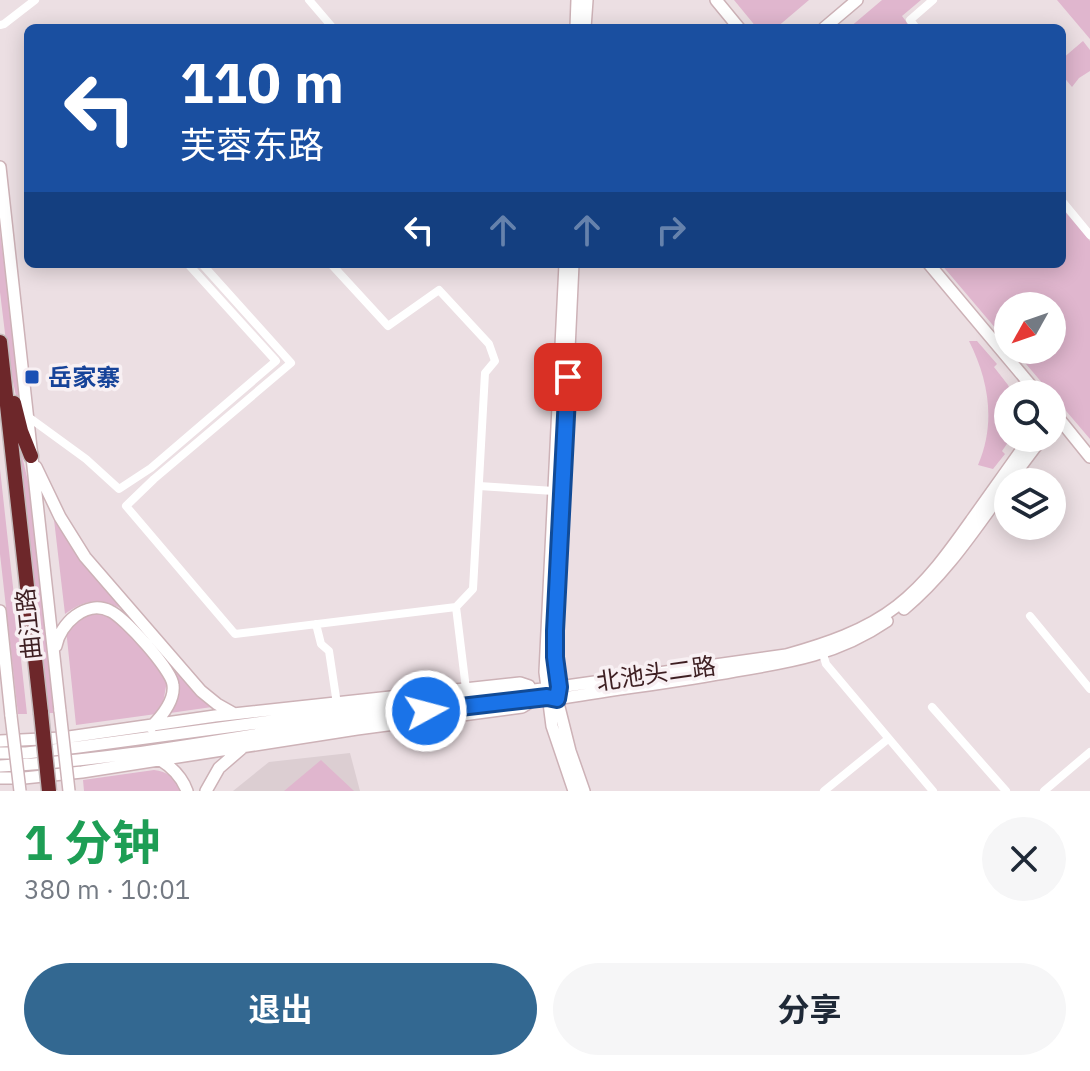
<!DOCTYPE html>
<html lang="zh">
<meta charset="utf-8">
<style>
body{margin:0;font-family:"IBM Plex Sans","Noto Sans SC",sans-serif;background:#f6f6f7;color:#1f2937;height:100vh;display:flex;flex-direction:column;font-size:30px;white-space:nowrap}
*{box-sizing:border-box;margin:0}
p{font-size:26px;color:#747a83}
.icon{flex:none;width:44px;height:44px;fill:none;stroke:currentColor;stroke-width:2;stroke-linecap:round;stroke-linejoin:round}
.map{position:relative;height:791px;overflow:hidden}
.sheet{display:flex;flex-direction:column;background:#fff;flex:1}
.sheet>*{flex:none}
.guide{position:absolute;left:24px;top:24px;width:1042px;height:244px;border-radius:12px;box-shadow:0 4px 20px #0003;background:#1a4fa0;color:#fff;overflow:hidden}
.needle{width:52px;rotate:230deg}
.buttons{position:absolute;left:994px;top:292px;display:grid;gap:16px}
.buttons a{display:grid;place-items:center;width:72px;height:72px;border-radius:50%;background:#fff;box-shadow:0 4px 20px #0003;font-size:40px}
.pin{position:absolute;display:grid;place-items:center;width:68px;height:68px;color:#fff;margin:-34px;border-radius:16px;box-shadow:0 4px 12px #0006}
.me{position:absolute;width:88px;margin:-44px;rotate:83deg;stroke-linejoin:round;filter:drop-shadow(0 0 6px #0008)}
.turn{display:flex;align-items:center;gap:28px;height:168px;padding:0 24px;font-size:36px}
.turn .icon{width:104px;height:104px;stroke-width:2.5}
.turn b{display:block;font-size:56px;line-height:68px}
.lanes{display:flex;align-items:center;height:76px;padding:0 24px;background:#0003;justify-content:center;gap:40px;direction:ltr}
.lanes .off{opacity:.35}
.round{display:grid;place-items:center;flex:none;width:84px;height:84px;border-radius:42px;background:#f6f6f7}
.head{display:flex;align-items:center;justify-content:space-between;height:136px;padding:0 24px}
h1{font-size:48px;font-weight:700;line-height:60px;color:#1e9e55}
.cta{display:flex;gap:16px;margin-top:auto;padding:16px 24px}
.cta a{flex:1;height:92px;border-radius:48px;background:#336891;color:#fff;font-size:32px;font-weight:700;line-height:92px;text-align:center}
.cta a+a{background:#f6f6f7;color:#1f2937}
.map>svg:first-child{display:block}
.built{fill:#dcced2}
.green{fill:#e0b6ce}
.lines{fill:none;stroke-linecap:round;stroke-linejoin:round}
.secondary-casing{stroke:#cdb2b7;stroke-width:14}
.highway-casing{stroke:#c5bcbd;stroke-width:17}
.street{stroke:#fff;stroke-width:8}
.secondary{stroke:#fff;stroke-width:11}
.highway{stroke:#6d272a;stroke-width:14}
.secondary-bridge-casing{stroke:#cdb2b7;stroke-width:14;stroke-linecap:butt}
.highway-bridge-casing{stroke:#c5bcbd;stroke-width:17;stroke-linecap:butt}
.secondary-bridge{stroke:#fff;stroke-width:11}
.highway-bridge{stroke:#6d272a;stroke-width:14}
.route-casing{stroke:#114b97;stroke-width:20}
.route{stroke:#1a73e8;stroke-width:14}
.transit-dot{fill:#1a4fb4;stroke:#f8f0f3;stroke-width:3}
.labels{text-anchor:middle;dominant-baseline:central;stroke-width:7;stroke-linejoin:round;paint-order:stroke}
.transit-label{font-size:24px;font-weight:bold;fill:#164399;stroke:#f8f0f3;text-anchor:start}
.street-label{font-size:24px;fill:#3e1f22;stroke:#f8f0f3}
</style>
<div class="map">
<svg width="1090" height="791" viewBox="0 0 1090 791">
<rect width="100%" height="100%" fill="#ecdfe3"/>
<!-- built -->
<path class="built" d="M350 753 360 791H233L269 762Z"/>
<!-- green -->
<path class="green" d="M734 0H809L776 28H757Z
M882 0H921L902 16 911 28H849Z
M1057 0H1090V39Z
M1083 41 1090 50V71L1079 78 1072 87 1062 75V59Z
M1062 208 1090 241V439L1014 350H1052V306H1008V343L941 264H1062Z
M0 231 23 409 19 410 8 358 0 292Z
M969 341H977L997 364 994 367 1008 385 1012 394H1008V438H1011L1002 451 1005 454 993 469 978 465C996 423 989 381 969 341Z
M19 443 30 490 34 522 55 713H46L16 444Z
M0 469 27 714H18L0 554Z
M53 511 126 611C101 598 87 598 65 614Z
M95 611 115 617 159 663 167 681 163 703 156 714 76 725 66 629 79 617Z
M172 664 212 706V707L170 713 177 689Z
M321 760 354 791H284Z
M154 770C167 771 176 778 180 791H84L83 780Z"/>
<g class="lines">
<!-- secondary casing -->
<g class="secondary-casing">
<path id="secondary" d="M716 0 739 28
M576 28 577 0
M585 28 587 0
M824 28 857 0
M0 167 60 711
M565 264 545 672 552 726 574 791
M929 264 1038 394
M1052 410 1090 457
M565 435 573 264
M36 467 60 517 85 557 201 691 217 704 233 713
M1009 482 1042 438
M562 492 555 631V657L559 687 557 699 570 751 584 791
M904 609C947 573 975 529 1008 484
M0 611 11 716
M56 646C60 624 86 599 110 611 124 617 172 670 173 685 175 700 161 717 151 727
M0 741 62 738 215 716 520 683 529 686
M0 753H26L79 747 301 717 559 687 786 655C825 644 865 631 897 606 928 582 951 549 973 518 992 491 1011 465 1030 438
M159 759C172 767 182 777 187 791
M0 766C112 761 223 739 334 722 405 712 476 705 547 697L557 699C616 689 676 682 735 671 791 662 839 654 887 621
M0 778H24L82 772 357 729 522 707 532 701
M206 791 219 768 241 749"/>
</g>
<!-- highway casing -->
<g class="highway-casing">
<path id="highway" d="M0 342 41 713
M14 403 21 431 31 456"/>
</g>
<!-- street -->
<path class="street" d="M309 0 333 28
M0 25 4 24 35 0
M916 28 910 20 933 0
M1062 201 1090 235
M202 264 291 363 154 479 126 506 235 634 456 607 473 589 485 373 495 361 489 344 439 290 388 326 331 264
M27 416 86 459 119 489 151 468 276 361 188 264
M479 486 554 491
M456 607 466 689
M1030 616 1090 689
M316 624 321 644 329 651 337 704
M823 654 826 664 933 791
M932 707 1006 791
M824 791 888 739
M1044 791 1090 752"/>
<!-- secondary -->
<use href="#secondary" class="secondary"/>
<!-- highway -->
<use href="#highway" class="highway"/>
<!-- secondary-bridge casing -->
<g class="secondary-bridge-casing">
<path id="secondary-bridge" d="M60 711 69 791
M11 716 20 791"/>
</g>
<!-- highway-bridge casing -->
<g class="highway-bridge-casing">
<path id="highway-bridge" d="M41 713 49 791"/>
</g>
<!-- secondary-bridge -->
<use href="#secondary-bridge" class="secondary-bridge"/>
<!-- highway-bridge -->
<use href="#highway-bridge" class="highway-bridge"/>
</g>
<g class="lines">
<!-- route casing -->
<g class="route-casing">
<path id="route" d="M426 711 547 697 557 699 559 687 555 657V631L568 377"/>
</g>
<!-- route -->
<use href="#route" class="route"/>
</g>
<!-- markers -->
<rect class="transit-dot" x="24" y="369" width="16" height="16" rx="4"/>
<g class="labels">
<!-- transit labels -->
<g class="transit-label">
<text x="48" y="377">岳家寨</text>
</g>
<!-- street labels -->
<g class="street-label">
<text transform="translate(28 624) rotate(-96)">曲江路</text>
<text transform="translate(656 673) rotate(-8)">北池头二路</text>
</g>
</g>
</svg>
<div class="buttons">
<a><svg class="needle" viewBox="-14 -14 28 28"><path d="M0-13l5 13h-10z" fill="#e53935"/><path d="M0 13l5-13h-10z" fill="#747a83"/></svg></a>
<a><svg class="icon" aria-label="search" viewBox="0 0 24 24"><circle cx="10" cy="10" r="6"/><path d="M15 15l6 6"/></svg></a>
<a><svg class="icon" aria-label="layers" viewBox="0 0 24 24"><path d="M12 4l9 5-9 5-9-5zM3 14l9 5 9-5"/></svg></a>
</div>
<div class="pin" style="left:568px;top:377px;background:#d93025"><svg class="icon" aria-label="arrive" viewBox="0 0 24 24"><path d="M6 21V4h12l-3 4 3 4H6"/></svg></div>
<svg class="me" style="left:426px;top:711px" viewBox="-20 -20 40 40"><circle r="17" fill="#1a73e8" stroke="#fff" stroke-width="3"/><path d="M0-11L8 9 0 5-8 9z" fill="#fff"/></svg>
<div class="guide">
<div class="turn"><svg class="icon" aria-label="left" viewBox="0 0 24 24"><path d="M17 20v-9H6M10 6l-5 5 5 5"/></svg><div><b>110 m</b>芙蓉东路</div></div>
<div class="lanes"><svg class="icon" aria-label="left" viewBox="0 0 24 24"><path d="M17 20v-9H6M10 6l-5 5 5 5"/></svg><svg class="icon off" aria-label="ahead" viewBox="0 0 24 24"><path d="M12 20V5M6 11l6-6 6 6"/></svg><svg class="icon off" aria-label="ahead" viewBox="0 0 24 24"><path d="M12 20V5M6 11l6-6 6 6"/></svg><svg class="icon off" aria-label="right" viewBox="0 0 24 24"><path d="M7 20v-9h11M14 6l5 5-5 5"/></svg></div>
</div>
</div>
<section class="sheet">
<div class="head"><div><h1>1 分钟</h1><p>380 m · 10:01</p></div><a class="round"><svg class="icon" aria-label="close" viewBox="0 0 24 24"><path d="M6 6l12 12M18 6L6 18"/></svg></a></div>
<div class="cta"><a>退出</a><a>分享</a></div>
</section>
